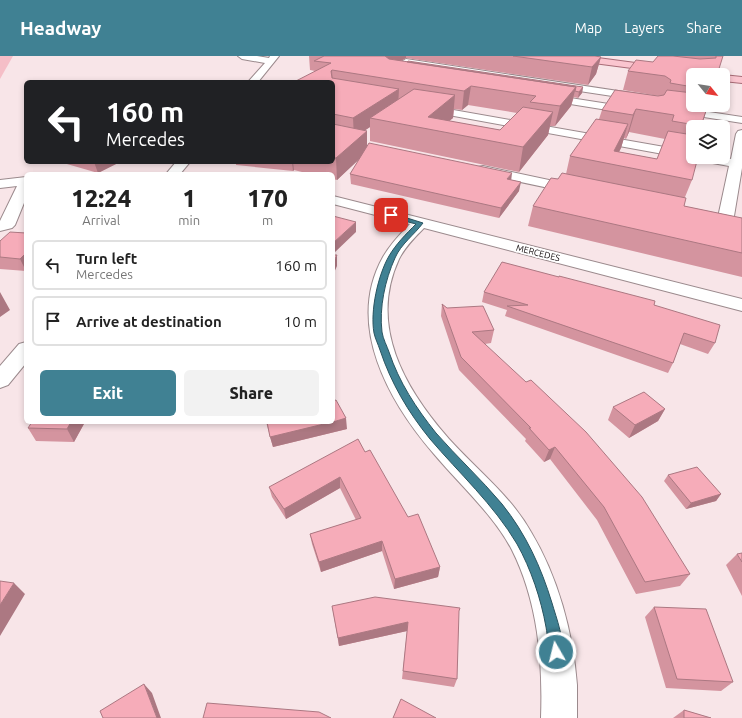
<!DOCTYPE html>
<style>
body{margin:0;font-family:Ubuntu,sans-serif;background:#f2f2f2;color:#222;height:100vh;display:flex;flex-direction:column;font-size:15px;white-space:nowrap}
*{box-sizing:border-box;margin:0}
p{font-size:13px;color:#767676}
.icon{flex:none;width:22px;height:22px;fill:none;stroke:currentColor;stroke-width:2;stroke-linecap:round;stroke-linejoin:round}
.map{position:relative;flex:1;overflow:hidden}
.drawer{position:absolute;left:24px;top:116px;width:311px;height:252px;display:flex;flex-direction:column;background:#fff;border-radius:6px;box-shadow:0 2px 6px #0003}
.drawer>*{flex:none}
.guide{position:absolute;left:24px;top:24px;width:311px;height:84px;border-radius:6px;box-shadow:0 2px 6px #0003;background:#202124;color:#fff;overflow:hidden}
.needle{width:26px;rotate:120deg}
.tools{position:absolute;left:686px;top:12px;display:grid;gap:8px}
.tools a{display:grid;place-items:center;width:44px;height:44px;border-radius:6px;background:#fff;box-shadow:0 2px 6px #0003;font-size:20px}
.pin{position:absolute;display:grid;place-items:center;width:34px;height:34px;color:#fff;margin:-17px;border-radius:8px;box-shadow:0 2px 6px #0006}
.me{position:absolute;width:44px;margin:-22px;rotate:352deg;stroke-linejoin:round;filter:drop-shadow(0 0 3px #0008)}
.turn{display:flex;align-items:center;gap:14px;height:84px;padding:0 16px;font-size:18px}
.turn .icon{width:52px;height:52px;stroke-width:2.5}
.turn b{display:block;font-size:28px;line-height:34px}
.eta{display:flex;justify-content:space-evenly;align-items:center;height:68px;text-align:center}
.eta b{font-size:24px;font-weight:800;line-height:28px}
.button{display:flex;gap:8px;margin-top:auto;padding:8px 16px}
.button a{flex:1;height:46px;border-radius:6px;background:#408193;color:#fff;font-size:16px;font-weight:800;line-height:46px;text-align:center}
.button a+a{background:#f2f2f2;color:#222}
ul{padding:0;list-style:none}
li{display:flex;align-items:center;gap:12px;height:50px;margin:0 8px 6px;padding:0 8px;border:2px solid #e0e0e0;border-radius:6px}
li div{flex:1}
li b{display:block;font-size:15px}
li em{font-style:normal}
header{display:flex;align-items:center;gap:24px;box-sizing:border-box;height:56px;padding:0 20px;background:#408193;color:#fff}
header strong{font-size:19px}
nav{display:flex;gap:22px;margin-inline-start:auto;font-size:14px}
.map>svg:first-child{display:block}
.green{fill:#f5bec7}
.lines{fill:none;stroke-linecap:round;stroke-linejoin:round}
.minor-casing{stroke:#9b8a8d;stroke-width:2}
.major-casing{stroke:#a86c77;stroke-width:2}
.minor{fill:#fff;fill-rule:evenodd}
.major{fill:#fac5cf;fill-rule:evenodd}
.wall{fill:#d4949f;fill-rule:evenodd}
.shaded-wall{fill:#ac7882}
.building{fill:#f6acb9;stroke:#ac7882}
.route{fill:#408193;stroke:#2a5460}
.labels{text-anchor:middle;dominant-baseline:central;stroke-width:3.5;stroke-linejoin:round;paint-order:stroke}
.far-street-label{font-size:9px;fill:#140e0f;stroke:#fff}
</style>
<header>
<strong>Headway</strong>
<nav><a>Map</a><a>Layers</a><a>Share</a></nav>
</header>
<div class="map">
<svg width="742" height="662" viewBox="0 0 742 662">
<rect width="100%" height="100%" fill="#f8e5e8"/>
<!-- green -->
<path class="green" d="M0 0H13L0 23Z"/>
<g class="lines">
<!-- minor casing -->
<g class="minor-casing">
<path id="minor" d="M238 0H257L269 2 270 0H279L258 26H248L265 7 242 3Z
M406 3 658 41 663 44 655 60 651 61 389 19 384 16ZM407 9 652 46 647 54 398 15Z
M425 49 693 96V101H720L731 103 736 78 738 75 742 74V112L733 166 730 169 725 171 720 169 717 166 729 110 421 54 420 52Z
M676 51 742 61V67L672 56 671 54 672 52Z
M176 106H190L180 118H166Z
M483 110 577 130 582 131 584 134 582 137 577 138 478 117 476 114 478 111Z
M26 121V142L15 169 12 172 0 175V165L17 130 0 132V124Z
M333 140 742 243V255L424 172C415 181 405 191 399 203 368 270 405 333 449 383 477 414 511 440 531 476 558 521 573 576 577 629 577 640 577 651 577 662H541C543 605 538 546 512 494 493 458 460 429 434 398 389 346 345 269 383 201 390 189 400 178 410 168L333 148Z
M26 286V307L8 329 0 332V310L19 288Z"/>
</g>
<!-- major casing -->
<g class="major-casing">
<path id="major" d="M559 0H583L703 16 708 19H693V20L563 3Z
M723 19 742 21V27L723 25Z"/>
</g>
<!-- minor -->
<use href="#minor" class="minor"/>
<!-- major -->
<use href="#major" class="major"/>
</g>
<!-- wall -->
<path class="wall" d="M309 0H599L601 1 596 18 588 29 406 2 401 5 583 31 582 37 578 42 574 41 571 50 555 70H550L548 79 519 116 370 85V71L365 74 367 91 511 124 519 135 499 162 351 128 350 118 360 102 337 124 333 123V118H310L294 114 293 115 236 109V106H333V26L315 16V15L310 14ZM468 49 517 57 500 74 449 65 453 62 454 53 462 54Z
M658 0H723L693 19V49H708L701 71H693V101L692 124 685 141 684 150 742 162V221L528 170 533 150 558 123 566 118 570 100 599 63 602 54 659 40 623 34 628 15 653 6ZM629 76 665 83 657 103 619 96 621 92 624 82 626 83Z
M60 106H120L98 117Z
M26 177V215L0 213V185Z
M484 236 654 249 715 287 708 298 680 288 673 307 668 317 505 260 507 254 482 246Z
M442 248 447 252 494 274 491 287 485 288 690 518 680 530 636 538 597 464 550 403 544 406 525 385 526 383 459 314 441 260Z
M613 351 665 353 658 365 629 382 608 364Z
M85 366 74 386 36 385 28 372Z
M266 366 347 373 273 391Z
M365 396 440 511 438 521 394 533 382 495 321 516 312 488 310 478 356 464 340 432 286 463 272 441 269 431Z
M668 419 721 438 716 445 686 453 664 425Z
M737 498 742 506V540L726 509Z
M332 550 458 557 457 623 454 631 402 623 407 575 339 590Z
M654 551 733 626 721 635 666 632 645 561Z
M684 654 711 662H673Z"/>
<!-- shaded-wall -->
<path class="shaded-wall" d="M383 0H406V2L383 15Z
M601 1 596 18 588 29 592 11Z
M332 14 333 32 331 15Z
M471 30 468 49 462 54 464 35Z
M576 31 571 50 555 70 560 50Z
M583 31 582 37 578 42 579 36Z
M399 33 398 52 370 62V71L354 82 353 62Z
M455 39 453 62 437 75 428 61Z
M636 53 629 76 626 83 633 59Z
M553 56 548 79 519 116 523 91Z
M628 68 621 92 612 109 614 95Z
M367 75V96L337 124 336 102Z
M94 106H120L98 117Z
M292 106H293L294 114 293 115Z
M512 117 511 126 507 123Z
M521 126 519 135 499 162 501 152Z
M356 166V176L333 198V187Z
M26 197V215L20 203Z
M337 199V210L333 219V207Z
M0 236 10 254 0 261Z
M665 353 658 365 629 382 635 369Z
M346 362 347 373 273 391 270 381Z
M71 366H85L74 386 67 373Z
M555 391 550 403 544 406 549 394Z
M340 421V432L286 463 284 453Z
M721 438 716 445 686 453 691 447Z
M382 485V495L321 516 319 506Z
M440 511 438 521 394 533 395 523Z
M14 527 25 538 0 580V549Z
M408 566 407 575 339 590 338 582Z
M144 628 152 637 161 662H157Z"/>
<!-- building -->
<path class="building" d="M324 0H385L389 3 576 31 560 50 530 46 536 40 471 30 464 35 332 14 331 15 332 22 399 33 353 62 333 58V26H294L331 7 314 5Z
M513 0H595L601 1 592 11Z
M658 0H673L700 3 716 2V0H723L717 19H693V31L670 27 671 24 665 20 628 15 636 4 653 6Z
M408 5 583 31 579 36 575 35 576 31 407 6Z
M414 33 455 39 428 61 500 74 523 51 553 56 523 91 370 62Z
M615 34 658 40 664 39 667 34 693 37V49H708L701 70 672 65 674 59 636 53 633 59 602 54Z
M596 63 628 68 614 95 657 103 668 75 693 79V101H698L692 124 570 100Z
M333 68 367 75 336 102H333Z
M369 87 512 117 507 123 521 126 501 152 350 118Z
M562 117 686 142 684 150 742 162V197L533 150 551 122 558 123Z
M333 160 356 166 333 187Z
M10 176 26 177V197L20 203 0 201V185Z
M333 199H337L333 207Z
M502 206 559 221V220L655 245 654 249 720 269 715 287 684 277 673 307 507 250 528 249 484 236Z
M442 248 447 252 483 250 494 274 472 276 526 326 531 324 586 376 642 441 690 518 645 526 604 451 555 391 549 394 529 372H531L461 301Z
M644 336 665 353 635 369 613 351Z
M336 344 346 362 333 366V345Z
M32 366H71L67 373 28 372Z
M267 366H332L270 381Z
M358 383 365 396 370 394 408 461 418 458 440 511 395 523 382 485 319 506 310 478 361 462 340 421 284 453 269 431Z
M697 411 721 438 691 447 668 419Z
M742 497V506L737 498Z
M0 525 14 527 0 549Z
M375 541 460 552 459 555 457 623 403 615 408 566 338 582 332 550Z
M654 551 706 553 733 626 677 623Z
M144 628 157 662H103L100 655Z
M401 643 436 662H393Z
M207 647 319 656 331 662H203Z
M684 654 711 662H684Z"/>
<!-- route -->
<path class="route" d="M391 157 423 167C414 179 401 188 395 202 385 224 379 252 382 276 383 283 387 290 389 296 399 326 416 352 436 377 457 401 481 423 502 448 526 478 541 511 552 547 556 561 566 587 561 600L556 602 551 600C547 591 548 581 546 571 541 543 531 513 517 488 494 449 459 417 430 383 408 356 391 327 380 294 378 288 375 282 374 277 370 255 378 219 389 200 396 188 406 178 416 168L389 161V158Z"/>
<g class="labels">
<!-- far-street labels -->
<g class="far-street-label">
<text transform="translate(538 197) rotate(14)">MERCEDES</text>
</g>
</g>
</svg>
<div class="tools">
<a><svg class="needle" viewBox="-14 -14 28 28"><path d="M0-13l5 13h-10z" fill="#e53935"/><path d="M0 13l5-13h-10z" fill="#767676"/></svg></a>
<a><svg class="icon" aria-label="layers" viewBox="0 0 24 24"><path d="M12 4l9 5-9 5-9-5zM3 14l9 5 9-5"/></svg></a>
</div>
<div class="pin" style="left:391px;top:159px;background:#d93025"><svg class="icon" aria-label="arrive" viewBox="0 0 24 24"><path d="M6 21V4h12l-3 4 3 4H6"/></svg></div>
<svg class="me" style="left:556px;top:596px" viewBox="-20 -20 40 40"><circle r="17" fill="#408193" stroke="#fff" stroke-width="3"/><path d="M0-11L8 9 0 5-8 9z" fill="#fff"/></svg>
<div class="guide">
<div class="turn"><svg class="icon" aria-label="left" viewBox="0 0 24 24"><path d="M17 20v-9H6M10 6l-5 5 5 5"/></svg><div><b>160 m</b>Mercedes</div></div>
</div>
<section class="drawer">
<div class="eta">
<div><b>12:24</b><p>Arrival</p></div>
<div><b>1</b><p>min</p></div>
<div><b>170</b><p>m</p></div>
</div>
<ul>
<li><svg class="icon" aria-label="left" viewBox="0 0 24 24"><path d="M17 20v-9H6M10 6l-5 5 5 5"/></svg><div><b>Turn left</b><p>Mercedes</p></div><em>160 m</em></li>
<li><svg class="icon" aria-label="arrive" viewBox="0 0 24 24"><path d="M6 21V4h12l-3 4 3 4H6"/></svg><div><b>Arrive at destination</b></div><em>10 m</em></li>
</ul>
<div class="button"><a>Exit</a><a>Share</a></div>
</section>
</div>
